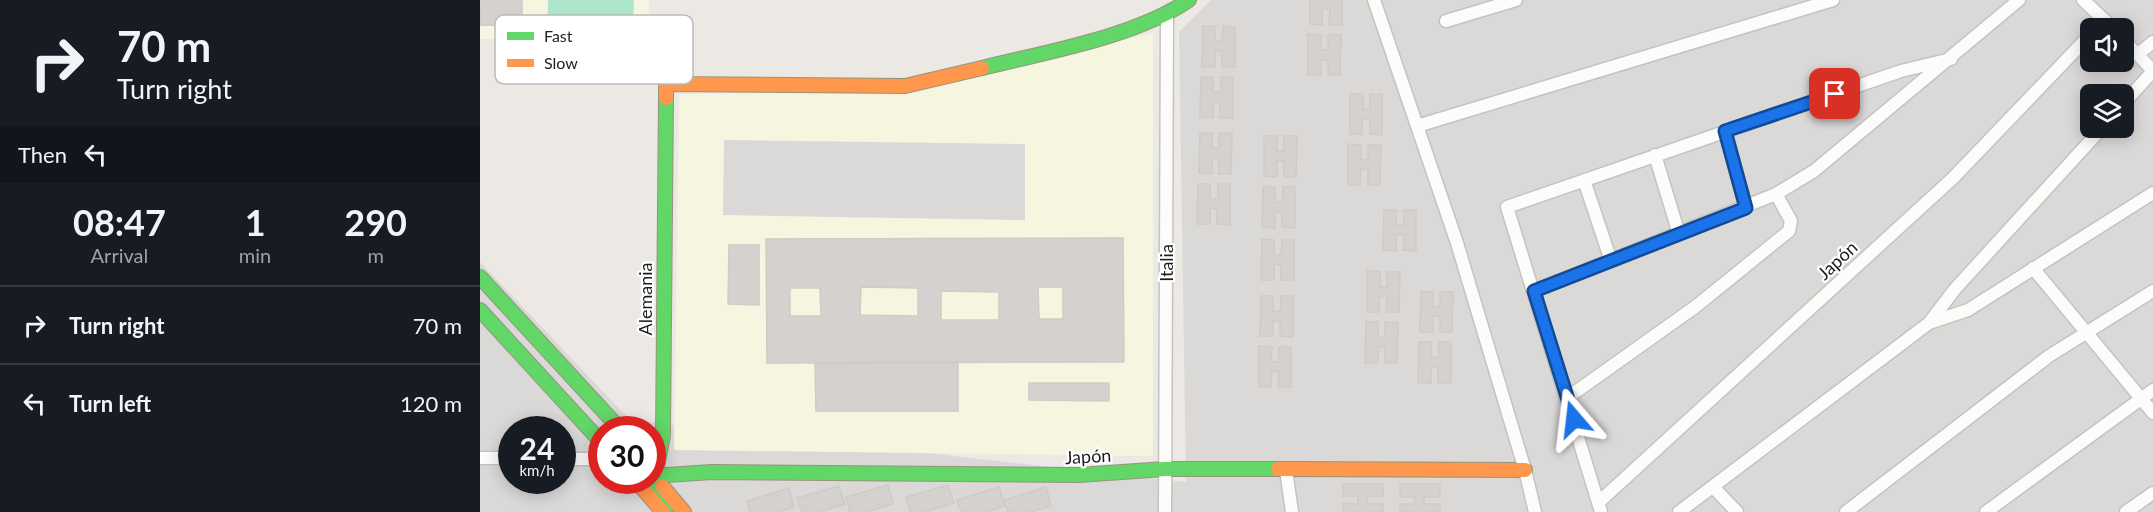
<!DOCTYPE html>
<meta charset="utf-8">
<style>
body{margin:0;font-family:Lato,sans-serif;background:#242831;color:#f1f3f6;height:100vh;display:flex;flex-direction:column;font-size:22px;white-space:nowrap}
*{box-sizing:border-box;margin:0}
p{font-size:20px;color:#9ea1a6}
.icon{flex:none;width:33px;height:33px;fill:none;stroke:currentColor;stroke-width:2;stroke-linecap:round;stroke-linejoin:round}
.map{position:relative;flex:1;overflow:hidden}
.panel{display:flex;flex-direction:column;background:#171b24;width:480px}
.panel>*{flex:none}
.top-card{background:#171b24;color:#f1f3f6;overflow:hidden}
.fabs{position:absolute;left:1600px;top:18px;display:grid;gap:12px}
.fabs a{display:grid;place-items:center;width:54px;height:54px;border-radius:9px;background:#171b24;box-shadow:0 3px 15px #0003;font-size:30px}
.speed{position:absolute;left:18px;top:416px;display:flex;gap:12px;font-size:30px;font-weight:700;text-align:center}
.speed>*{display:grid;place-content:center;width:78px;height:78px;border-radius:50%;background:#171b24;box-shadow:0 3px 15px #0003;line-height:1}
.speed small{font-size:15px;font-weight:400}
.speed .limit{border:9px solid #d22;background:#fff;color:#111}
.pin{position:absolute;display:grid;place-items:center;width:51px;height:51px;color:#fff;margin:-26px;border-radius:12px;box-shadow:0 3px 9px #0006}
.me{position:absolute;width:66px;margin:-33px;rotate:343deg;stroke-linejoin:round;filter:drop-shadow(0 0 4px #0008)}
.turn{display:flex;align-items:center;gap:21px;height:126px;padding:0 18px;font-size:27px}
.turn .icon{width:78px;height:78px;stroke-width:2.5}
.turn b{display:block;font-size:42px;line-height:51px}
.then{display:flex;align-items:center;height:57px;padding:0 18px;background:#0003;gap:12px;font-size:22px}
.eta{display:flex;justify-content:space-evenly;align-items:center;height:102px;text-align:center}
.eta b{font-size:36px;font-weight:700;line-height:42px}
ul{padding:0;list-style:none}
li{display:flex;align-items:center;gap:18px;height:78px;padding:0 18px;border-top:2px solid #363941}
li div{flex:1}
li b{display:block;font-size:22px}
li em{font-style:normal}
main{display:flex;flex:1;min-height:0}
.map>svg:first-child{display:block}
.residential{fill:#dbd9d7;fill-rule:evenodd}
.education{fill:#f6f5e0}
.pitch{fill:#aee6cc}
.parking{fill:#dad9d7}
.building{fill:#d4d1ce;stroke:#cfcbc6;stroke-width:1.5;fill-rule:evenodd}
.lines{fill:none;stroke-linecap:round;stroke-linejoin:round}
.street-casing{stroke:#c4c3c1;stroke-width:15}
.fast-casing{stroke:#95957c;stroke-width:16}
.slow-casing{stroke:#95957c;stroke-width:16}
.street{stroke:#fcfcfb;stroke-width:12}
.fast{stroke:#63d668;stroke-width:14}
.slow{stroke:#ff974d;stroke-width:14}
.route-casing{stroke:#114b97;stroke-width:15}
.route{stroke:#1a73e8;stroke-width:10}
.labels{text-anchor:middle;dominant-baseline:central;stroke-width:4.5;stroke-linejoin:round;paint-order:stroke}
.street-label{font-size:18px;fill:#1d1d1d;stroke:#fff}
.key{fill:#fff;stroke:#bbb;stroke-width:1.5}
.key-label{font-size:16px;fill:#1d1d1d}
</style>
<main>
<section class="panel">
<div class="top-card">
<div class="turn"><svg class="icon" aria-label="right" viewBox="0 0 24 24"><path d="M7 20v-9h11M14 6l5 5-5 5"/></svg><div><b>70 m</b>Turn right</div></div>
<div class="then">Then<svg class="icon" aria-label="left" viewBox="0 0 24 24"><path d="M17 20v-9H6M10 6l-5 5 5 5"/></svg></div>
</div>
<div class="eta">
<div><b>08:47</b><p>Arrival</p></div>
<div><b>1</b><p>min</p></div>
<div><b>290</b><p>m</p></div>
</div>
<ul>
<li><svg class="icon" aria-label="right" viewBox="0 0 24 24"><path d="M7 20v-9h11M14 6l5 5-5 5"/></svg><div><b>Turn right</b></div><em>70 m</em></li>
<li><svg class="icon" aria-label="left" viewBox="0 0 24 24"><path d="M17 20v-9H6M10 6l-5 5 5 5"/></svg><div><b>Turn left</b></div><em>120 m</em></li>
</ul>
</section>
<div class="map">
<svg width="1673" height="512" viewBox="0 0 1673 512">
<rect width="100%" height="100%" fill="#ece9e5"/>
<!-- residential -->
<path class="residential" d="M731 0H1673V512H0V262L150 420 706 482 699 32ZM1611 28H1644V62H1611ZM1611 94H1644V128H1611ZM32 429H82V480H32ZM122 429H172V480H122Z"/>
<!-- education -->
<path class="education" d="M0 0H169L168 40 0 39Z
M673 33V456L194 450 199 94 432 92Z"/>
<!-- pitch -->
<path class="pitch" d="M68 0H154L153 37 67 35Z"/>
<!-- parking -->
<path class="parking" d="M244 140 545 144V220L243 215Z"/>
<!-- building -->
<path class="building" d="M0 0H42V26L0 25Z
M830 0H862V25H849L850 9H842V25L830 24Z
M723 26H735V41H742L743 26 755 27V67H742V51H735V67H722Z
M828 34 841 35V50H848V35H861L860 75H848V60H841V75H828Z
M721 77H733V92H741V77H753V118H740V102H733V118L720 117Z
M870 94H883V109H890V94H902V135L890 134V119H882V134H870Z
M720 133H732V148H739V133H752L751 174H739V158H732V174L719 173Z
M784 136H797V151H804V136H817L816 177H804V161H797V177L784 176Z
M868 144 881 145V160H888V145H901L900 185H888V169H881L880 185H868Z
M718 184H730V199H738V184H750V225L737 224V209L730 208V224H717Z
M783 187H795V202H802L803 187H815V228L802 227V212H795V228L782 227Z
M904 210H916V225H924V210H936V251L923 250 924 235H916V251L903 250Z
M643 238 644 362 287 363 286 239ZM381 287 438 288V316L380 315ZM558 287H583V319H559ZM310 288H340L341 316H310ZM461 291 519 292V320H461Z
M782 239 794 240V255H801L802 240H814V280H801V265L794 264V280H781Z
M249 245H279V305L248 304Z
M887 271 900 272V287H907V272H920L919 312H906L907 296H899V312H887Z
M941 291 953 292V307H960V292H973L972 332H960V316H953V332H940Z
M781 296H793V311H801V296H813V337L800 336V321H793V336H780Z
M886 322H898V337L905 338V322L918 323 917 363H905V347H898V363H885Z
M939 342H951V357L958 358 959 342H971V383H958V367H951V383H938Z
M779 346 792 347 791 362H799V347H811V387H798L799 372 791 371V387H779Z
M478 362V411H336L335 363Z
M549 383H629V401L549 400Z
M863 484H903V496H887V504H903V512H863V503L878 504V496H863Z
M920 484H960V497H944V504H960V512H920V504H935V497H920Z
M408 485 413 504 386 512H370L366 497Z
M468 485 474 503 446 512H431L426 497Z
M359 486 365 504 340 512H322L317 498Z
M519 487 525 506 506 512H481L477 500Z
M566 487 571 506 551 512H528L524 500Z
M309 488 314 507 297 512H270L267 501Z"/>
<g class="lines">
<!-- street casing -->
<g class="street-casing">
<path id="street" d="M894 0 977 243 1045 470 1055 512
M1603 0 1633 28
M966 21 1036 0
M1644 40 1673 71 1644 103
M1658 54 1673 42
M937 126 1353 0
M1245 131 1266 208
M1175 155 1199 234
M1104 180 1131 261
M1553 268 1673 413
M1054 291 1296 194 1334 171 1539 0
M1449 323 1475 289 1622 128
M1087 398 1215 307 1309 231 1311 221 1296 194
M0 458H32
M82 459H122
M806 470 812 512
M1233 487 1257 512
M1119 502 1473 178 1611 34
M685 512 687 15
M1121 512 1027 207 1421 71 1471 59
M1199 512 1449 323 1488 310 1673 193
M1366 512 1569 356 1673 291
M1506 512 1673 390
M1646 512 1673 493"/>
</g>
<!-- fast casing -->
<g class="fast-casing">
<path id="fast" d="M502 68C566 52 655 37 709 0
M186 98 183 435 175 477 186 512
M0 277 140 429
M0 310 122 443
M172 476 232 472 599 475 685 469H798"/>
</g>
<!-- slow casing -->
<g class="slow-casing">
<path id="slow" d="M186 98V84L425 86 502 68
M798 469 1045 470
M155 480 183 512
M182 486 204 512"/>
</g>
<!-- street -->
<use href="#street" class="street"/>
<!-- fast -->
<use href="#fast" class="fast"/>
<!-- slow -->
<use href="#slow" class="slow"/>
</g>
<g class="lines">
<!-- route casing -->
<g class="route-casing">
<path id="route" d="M1094 419 1054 291 1266 208 1245 131 1355 94"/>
</g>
<!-- route -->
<use href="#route" class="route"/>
</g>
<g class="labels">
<!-- street labels -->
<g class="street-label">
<text transform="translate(1357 260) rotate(-43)">Japón</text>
<text transform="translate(686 263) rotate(-90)">Italia</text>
<text transform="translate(165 299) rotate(-90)">Alemania</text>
<text transform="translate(608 456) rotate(-3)">Japón</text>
</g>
</g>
<!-- legend -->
<rect x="15" y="15" width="198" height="69" rx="9" class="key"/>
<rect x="27" y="32" width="27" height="8" fill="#63d668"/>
<rect x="27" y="59" width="27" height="8" fill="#ff974d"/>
<g class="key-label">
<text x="64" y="42">Fast</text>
<text x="64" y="69">Slow</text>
</g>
</svg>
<div class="fabs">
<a><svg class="icon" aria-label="sound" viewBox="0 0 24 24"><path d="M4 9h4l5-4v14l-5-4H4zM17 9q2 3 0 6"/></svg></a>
<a><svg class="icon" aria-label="layers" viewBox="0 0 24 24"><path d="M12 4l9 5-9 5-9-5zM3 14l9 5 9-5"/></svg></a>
</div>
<div class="speed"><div>24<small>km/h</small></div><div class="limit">30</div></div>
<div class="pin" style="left:1355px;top:94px;background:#d93025"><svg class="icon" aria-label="arrive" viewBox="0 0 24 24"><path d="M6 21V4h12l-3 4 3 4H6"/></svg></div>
<svg class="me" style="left:1094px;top:419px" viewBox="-20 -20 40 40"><path d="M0-17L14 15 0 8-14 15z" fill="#1a73e8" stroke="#fff" stroke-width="4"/></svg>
</div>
</main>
